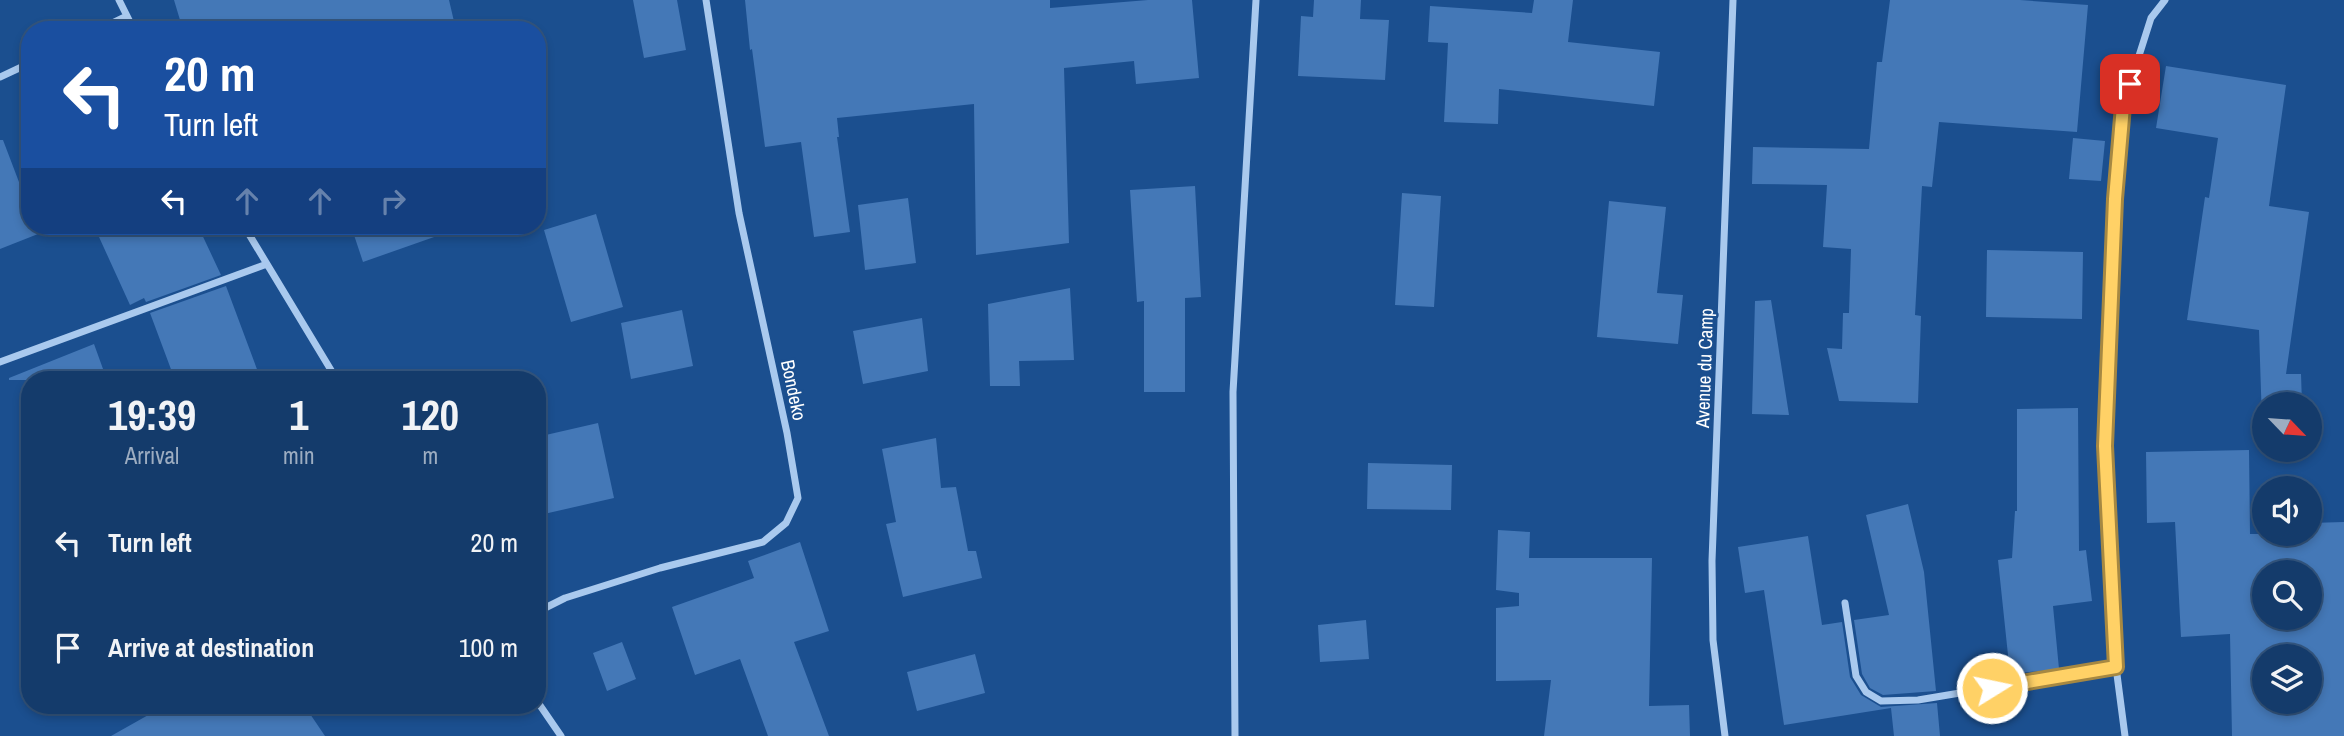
<!DOCTYPE html>
<style>
body{margin:0;font-family:"Archivo Narrow",sans-serif;background:#1d4271;color:#f1f3f6;height:100vh;display:flex;flex-direction:column;font-size:26px;white-space:nowrap}
*{box-sizing:border-box;margin:0}
p{font-size:23px;color:#9dadc1}
.icon{flex:none;width:38px;height:38px;fill:none;stroke:currentColor;stroke-width:2;stroke-linecap:round;stroke-linejoin:round}
.map{position:relative;flex:1;overflow:hidden}
.drawer{position:absolute;left:21px;top:371px;width:525px;height:343px;display:flex;flex-direction:column;background:#143b6b;border-radius:28px;box-shadow:0 4px 10px #0003,0 0 0 2px #33557e}
.drawer>*{flex:none}
.hud{position:absolute;left:21px;top:21px;width:525px;height:214px;border-radius:28px;box-shadow:0 4px 10px #0003,0 0 0 2px #33557e;background:#1a4fa0;color:#fff;overflow:hidden}
.needle{width:46px;rotate:115deg}
.fabs{position:absolute;left:2252px;top:392px;display:grid;gap:14px}
.fabs a{display:grid;place-items:center;width:70px;height:70px;border-radius:50%;background:#143b6b;box-shadow:0 4px 10px #0003,0 0 0 2px #33557e;font-size:35px}
.pin{position:absolute;display:grid;place-items:center;width:60px;height:60px;color:#fff;margin:-30px;border-radius:14px;box-shadow:0 4px 10px #0006}
.me{position:absolute;width:77px;margin:-38px;rotate:80deg;stroke-linejoin:round;filter:drop-shadow(0 0 5px #0008)}
.turn{display:flex;align-items:center;gap:24px;height:147px;padding:0 28px;font-size:32px}
.turn .icon{width:91px;height:91px;stroke-width:2.5}
.turn b{display:block;font-size:49px;line-height:60px}
.lanes{display:flex;align-items:center;height:66px;padding:0 28px;background:#0003;justify-content:center;gap:35px;direction:ltr}
.lanes .off{opacity:.35}
.eta{display:flex;justify-content:space-evenly;align-items:center;height:119px;text-align:center}
.eta b{font-size:42px;font-weight:700;line-height:49px}
ul{padding:0;list-style:none}
li{display:flex;align-items:center;gap:21px;height:105px;padding:0 28px}
li div{flex:1}
li b{display:block;font-size:26px}
li em{font-style:normal}
.map>svg:first-child{display:block}
.building{fill:#4478b7;fill-rule:evenodd}
.lines{fill:none;stroke-linecap:round;stroke-linejoin:round}
.street{stroke:#a9c9ee;stroke-width:7}
.route-casing{stroke:#a68842;stroke-width:18}
.route{stroke:#ffd166;stroke-width:12}
.labels{text-anchor:middle;dominant-baseline:central;stroke-width:5;stroke-linejoin:round;paint-order:stroke}
.street-label{font-size:19px;fill:#fff;stroke:#1b4f8f}
</style>
<div class="map">
<svg width="2344" height="736" viewBox="0 0 2344 736">
<rect width="100%" height="100%" fill="#1b4f8f"/>
<!-- building -->
<path class="building" d="M174 0H449L456 30H183Z
M633 0H677L686 50 644 58Z
M745 0H1050V8L1148 0H1192L1199 78 1136 84 1134 61 1064 68 1069 243 976 255 974 104 837 118 839 137H837L850 232 814 237 801 142 765 147 752 49 750 50Z
M1314 0H1361L1360 19 1389 20 1385 80 1298 76 1301 16 1313 17Z
M1534 0H1573L1568 42 1660 52 1654 106 1499 89 1498 124 1444 122 1448 43 1428 42 1430 6 1532 13Z
M1890 0H2020L2088 5 2077 132 1939 122 1932 187 1922 186 1915 315 1921 316 1918 403 1839 401 1827 348 1842 349 1843 313H1849L1851 249 1823 247 1827 185 1752 184 1753 147 1869 149 1877 62H1882Z
M2166 66 2286 85 2269 206 2309 212 2286 374H2301L2302 404H2264V422H2262L2259 330 2187 320 2205 197 2209 198 2218 138 2156 128Z
M2073 138 2105 141 2101 181 2069 179Z
M0 140H3L30 211V226H35L38 234 0 249Z
M1195 186 1201 297 1185 298V392H1144V301L1137 302 1130 190Z
M1402 193 1441 196 1434 307 1395 305Z
M908 198 916 263 865 270 858 205Z
M1609 201 1666 207 1657 293 1683 295 1678 344 1597 337Z
M596 214 623 307 571 322 544 230Z
M94 226H198L221 275 146 302 144 298 130 305Z
M351 226H453L454 230 363 262Z
M1987 250 2083 252 2082 319 1986 317Z
M226 286 261 380H175L150 313Z
M1070 288 1074 360 1019 361 1020 386H990L988 304Z
M1771 300 1789 415 1752 414 1755 301Z
M682 310 693 366 631 379 621 323Z
M922 318 928 371 863 384 853 331Z
M94 344 107 380H9V378Z
M2078 408 2079 551 2086 550 2092 601 2053 606 2059 669 2010 674 1998 560 2012 558 2015 511H2017V409Z
M598 423 614 498 544 514 537 483V437Z
M936 438 941 488 956 487 968 551H976L982 578 903 597 886 524 896 522 882 449Z
M2249 450 2250 534H2310V523L2344 522V736H2232L2230 634 2181 637 2175 522 2147 523 2146 452ZM2264 572H2310V618H2264ZM2264 656H2310V702H2264Z
M1368 463 1452 465 1451 510 1367 509Z
M1908 504 1924 572 1936 691 1883 695 1870 688 1862 674 1854 620 1889 615 1866 515Z
M1498 530 1530 532 1529 558H1652L1649 706 1689 705 1690 736H1544L1551 680 1496 681V608L1519 606V593L1496 590Z
M1808 536 1822 625 1842 622 1850 677 1861 695 1881 707 1937 703 1940 736H1894L1891 708 1784 725 1764 590 1745 593 1738 547Z
M800 542 829 631 794 642 829 736H768L740 659 695 675 672 607 754 578 748 561Z
M1366 620 1369 659 1320 662 1318 625Z
M622 642 636 679 607 691 593 653Z
M975 654 985 693 917 711 907 672Z
M166 705H304L325 736H111Z"/>
<g class="lines">
<!-- street -->
<path class="street" d="M119 0 134 30
M98 30 127 16
M0 77 30 63
M244 226 337 380
M0 362 267 264
M1845 603 1856 676 1866 692 1881 701 1918 700 2116 667
M537 612 565 598 660 568 763 542 786 523 798 498 787 433 739 213 706 0
M537 701 561 736
M1235 736 1233 392 1256 0
M1725 736 1713 640 1712 561 1733 0
M2125 736 2116 667 2105 446 2115 199 2123 106 2151 18 2165 0"/>
</g>
<g class="lines">
<!-- route casing -->
<g class="route-casing">
<path id="route" d="M1992 688 2116 667 2105 446 2115 199 2123 106 2130 84"/>
</g>
<!-- route -->
<use href="#route" class="route"/>
</g>
<g class="labels">
<!-- street labels -->
<g class="street-label">
<text transform="translate(1704 368) rotate(-88)">Avenue du Camp</text>
<text transform="translate(794 390) rotate(78)">Bondeko</text>
</g>
</g>
</svg>
<div class="fabs">
<a><svg class="needle" viewBox="-14 -14 28 28"><path d="M0-13l5 13h-10z" fill="#e53935"/><path d="M0 13l5-13h-10z" fill="#9dadc1"/></svg></a>
<a><svg class="icon" aria-label="sound" viewBox="0 0 24 24"><path d="M4 9h4l5-4v14l-5-4H4zM17 9q2 3 0 6"/></svg></a>
<a><svg class="icon" aria-label="search" viewBox="0 0 24 24"><circle cx="10" cy="10" r="6"/><path d="M15 15l6 6"/></svg></a>
<a><svg class="icon" aria-label="layers" viewBox="0 0 24 24"><path d="M12 4l9 5-9 5-9-5zM3 14l9 5 9-5"/></svg></a>
</div>
<div class="pin" style="left:2130px;top:84px;background:#d93025"><svg class="icon" aria-label="arrive" viewBox="0 0 24 24"><path d="M6 21V4h12l-3 4 3 4H6"/></svg></div>
<svg class="me" style="left:1992px;top:688px" viewBox="-20 -20 40 40"><circle r="17" fill="#ffd166" stroke="#fff" stroke-width="3"/><path d="M0-11L8 9 0 5-8 9z" fill="#fff"/></svg>
<div class="hud">
<div class="turn"><svg class="icon" aria-label="left" viewBox="0 0 24 24"><path d="M17 20v-9H6M10 6l-5 5 5 5"/></svg><div><b>20 m</b>Turn left</div></div>
<div class="lanes"><svg class="icon" aria-label="left" viewBox="0 0 24 24"><path d="M17 20v-9H6M10 6l-5 5 5 5"/></svg><svg class="icon off" aria-label="ahead" viewBox="0 0 24 24"><path d="M12 20V5M6 11l6-6 6 6"/></svg><svg class="icon off" aria-label="ahead" viewBox="0 0 24 24"><path d="M12 20V5M6 11l6-6 6 6"/></svg><svg class="icon off" aria-label="right" viewBox="0 0 24 24"><path d="M7 20v-9h11M14 6l5 5-5 5"/></svg></div>
</div>
<section class="drawer">
<div class="eta">
<div><b>19:39</b><p>Arrival</p></div>
<div><b>1</b><p>min</p></div>
<div><b>120</b><p>m</p></div>
</div>
<ul>
<li><svg class="icon" aria-label="left" viewBox="0 0 24 24"><path d="M17 20v-9H6M10 6l-5 5 5 5"/></svg><div><b>Turn left</b></div><em>20 m</em></li>
<li><svg class="icon" aria-label="arrive" viewBox="0 0 24 24"><path d="M6 21V4h12l-3 4 3 4H6"/></svg><div><b>Arrive at destination</b></div><em>100 m</em></li>
</ul>
</section>
</div>
